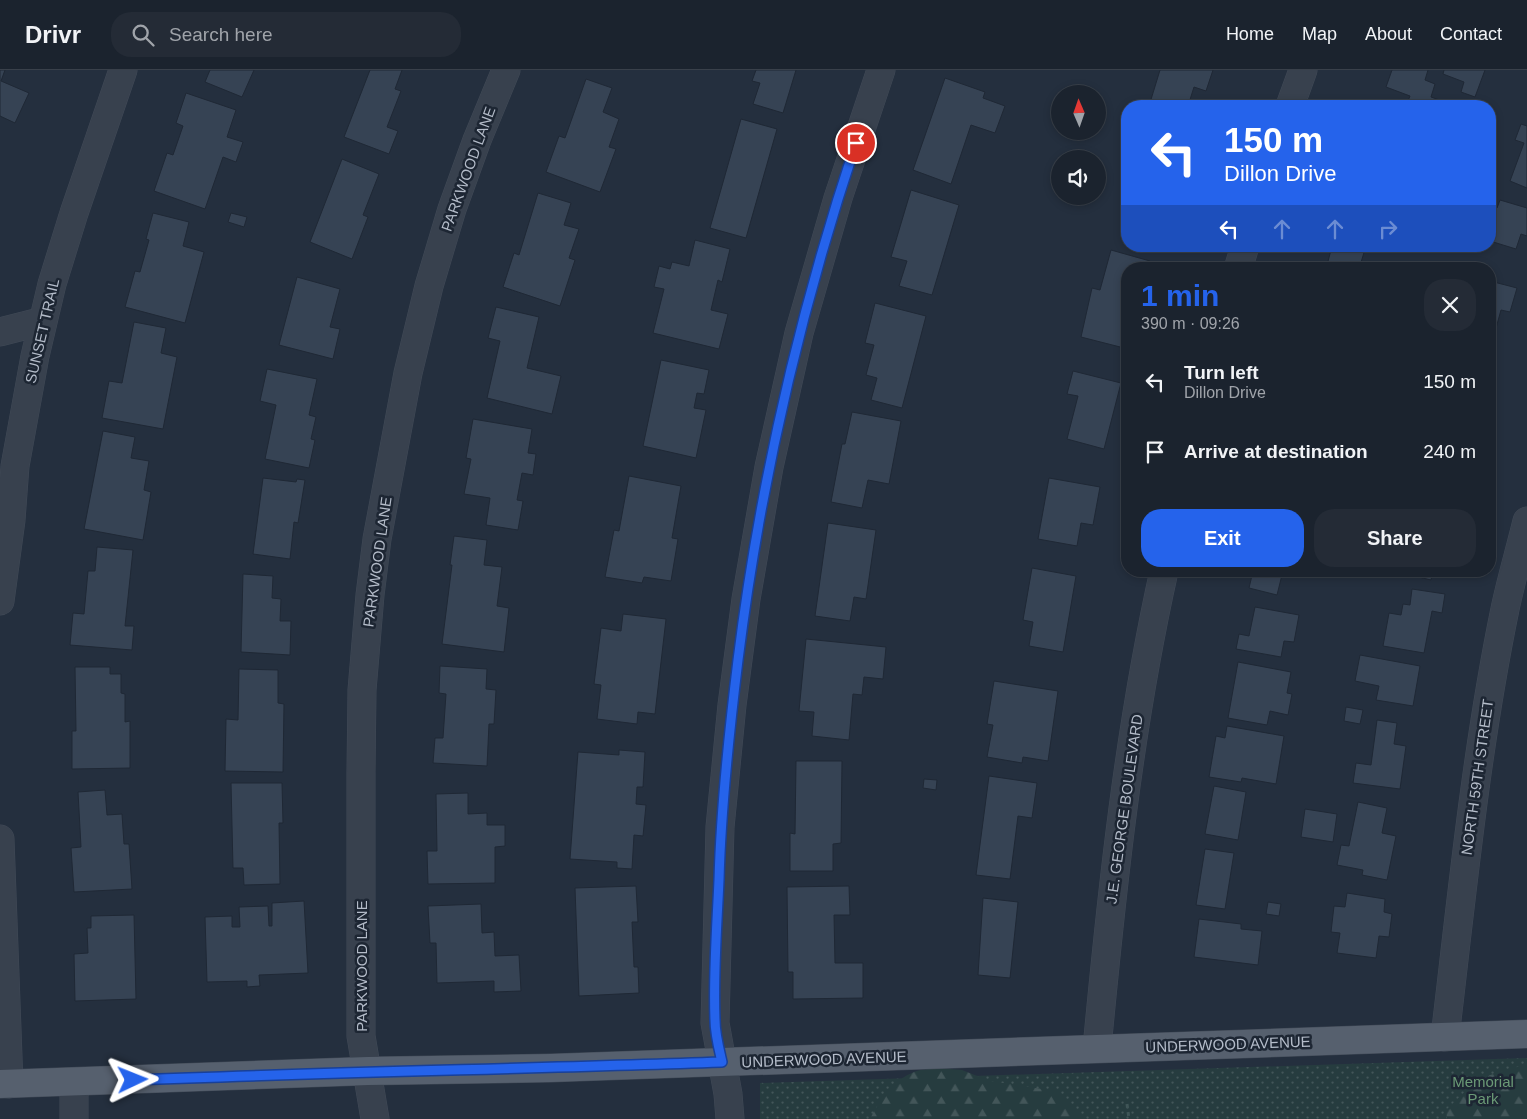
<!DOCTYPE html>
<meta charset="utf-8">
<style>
body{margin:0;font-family:Helvetica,sans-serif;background:#242b36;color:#f1f3f6;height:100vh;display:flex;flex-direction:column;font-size:19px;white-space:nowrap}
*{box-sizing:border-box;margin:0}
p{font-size:16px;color:#a0a4aa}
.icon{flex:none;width:28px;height:28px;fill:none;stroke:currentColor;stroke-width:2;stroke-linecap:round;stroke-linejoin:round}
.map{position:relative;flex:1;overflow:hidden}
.drawer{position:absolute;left:1121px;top:192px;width:375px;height:315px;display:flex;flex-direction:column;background:#1b232e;border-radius:20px;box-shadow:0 2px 8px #0003,0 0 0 1px #39404a}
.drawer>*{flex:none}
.hud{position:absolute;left:1121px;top:30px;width:375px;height:152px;border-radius:20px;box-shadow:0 2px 8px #0003,0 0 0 1px #39404a;background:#2563eb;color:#fff;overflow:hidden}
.needle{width:32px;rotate:358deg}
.controls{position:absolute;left:1051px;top:15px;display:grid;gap:10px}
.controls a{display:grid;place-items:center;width:55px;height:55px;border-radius:50%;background:#1b232e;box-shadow:0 2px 8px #0003,0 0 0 1px #39404a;font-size:25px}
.pin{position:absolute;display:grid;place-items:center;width:42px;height:42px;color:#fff;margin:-21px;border:2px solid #fff;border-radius:50%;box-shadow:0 1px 5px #0007}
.me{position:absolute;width:55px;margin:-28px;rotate:88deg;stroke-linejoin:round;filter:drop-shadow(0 0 4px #0008)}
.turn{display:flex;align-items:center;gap:18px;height:105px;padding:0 20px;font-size:22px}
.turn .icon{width:65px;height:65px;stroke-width:2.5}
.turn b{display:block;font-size:35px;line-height:42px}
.lanes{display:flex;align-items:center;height:48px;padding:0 20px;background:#0003;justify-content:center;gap:25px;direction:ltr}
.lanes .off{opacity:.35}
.round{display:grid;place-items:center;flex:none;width:52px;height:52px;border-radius:20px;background:#242b36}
.head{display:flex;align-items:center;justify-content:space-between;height:85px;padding:0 20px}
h1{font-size:30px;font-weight:700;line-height:38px;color:#2563eb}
.action{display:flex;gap:10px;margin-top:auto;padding:10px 20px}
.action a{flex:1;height:58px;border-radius:20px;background:#2563eb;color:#fff;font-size:20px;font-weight:700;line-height:58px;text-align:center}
.action a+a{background:#242b36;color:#f1f3f6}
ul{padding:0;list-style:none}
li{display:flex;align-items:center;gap:15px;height:70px;padding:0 20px}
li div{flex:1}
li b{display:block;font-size:19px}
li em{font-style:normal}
header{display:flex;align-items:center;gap:30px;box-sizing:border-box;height:70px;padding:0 25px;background:#1b232e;border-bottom:1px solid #39404a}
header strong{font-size:24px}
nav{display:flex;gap:28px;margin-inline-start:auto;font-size:18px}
.search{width:350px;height:45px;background:#242b36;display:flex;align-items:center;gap:12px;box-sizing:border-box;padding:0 18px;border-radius:20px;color:#a0a4aa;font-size:19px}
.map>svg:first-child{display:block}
.grass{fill:url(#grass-dots)}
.forest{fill:url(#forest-firs)}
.building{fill:#364354;stroke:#1f2835}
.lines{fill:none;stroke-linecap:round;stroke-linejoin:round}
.minor-casing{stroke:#414a57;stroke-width:29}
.major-casing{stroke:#414a57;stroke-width:29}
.path{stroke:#3f5557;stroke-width:3;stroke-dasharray:4 4;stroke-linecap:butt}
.minor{stroke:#38414e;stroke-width:28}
.major{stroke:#56606e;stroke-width:28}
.route-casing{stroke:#184099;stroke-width:12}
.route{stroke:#2563eb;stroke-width:9}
.labels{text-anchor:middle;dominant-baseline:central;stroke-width:5;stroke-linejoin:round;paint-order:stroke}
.street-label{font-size:15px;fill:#b4bcc9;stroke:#1d2633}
.park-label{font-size:15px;fill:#6b9a76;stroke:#1d2633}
</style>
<header>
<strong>Drivr</strong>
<div class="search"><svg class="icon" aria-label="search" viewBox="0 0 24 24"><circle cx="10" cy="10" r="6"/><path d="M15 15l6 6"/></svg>Search here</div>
<nav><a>Home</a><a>Map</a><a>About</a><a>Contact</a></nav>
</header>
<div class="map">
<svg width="1527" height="1049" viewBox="0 0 1527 1049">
<defs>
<pattern id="grass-dots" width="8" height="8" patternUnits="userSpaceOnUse" patternTransform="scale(1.25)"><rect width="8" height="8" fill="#263c3f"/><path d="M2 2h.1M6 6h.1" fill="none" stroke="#435659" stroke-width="1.8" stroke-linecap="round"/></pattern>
<pattern id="forest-firs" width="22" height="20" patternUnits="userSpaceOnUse" patternTransform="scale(1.25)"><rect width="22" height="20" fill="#263c3f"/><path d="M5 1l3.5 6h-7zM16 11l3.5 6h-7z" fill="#435659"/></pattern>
</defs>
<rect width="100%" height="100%" fill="#242f3e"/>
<!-- grass -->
<path class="grass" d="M1527 988V1049H760V1013Z"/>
<!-- forest -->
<path class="forest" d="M1527 995V1049H1447L1446 1040 1478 1009 1512 998Z
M938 998 962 1000 990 1011 1055 1021 1068 1032 1084 1049H870C880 1030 893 1010 914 1002 921 999 930 999 938 998Z"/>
<!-- building -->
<path class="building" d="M0 0H5L1 11 29 23 15 53 0 46Z
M210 0H254L242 27 205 12Z
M370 0H402L395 19 401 21 387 57 398 61 389 84 344 67Z
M756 0H796L783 43 753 34 760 13 752 11Z
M1160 0H1213L1206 21 1194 17 1188 36H1149Z
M1392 0H1428L1425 10 1435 14 1431 27 1445 32 1444 36H1406L1410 26 1386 17Z
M1444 0H1485L1475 27 1461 22 1464 12 1443 4Z
M945 8 985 22 983 28 1005 36 995 63 971 55 951 114 913 100Z
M586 9 612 18 603 42 619 49 609 77 616 79 600 122 546 102 559 66 565 68Z
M186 23 236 40 227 67 243 72 236 92 223 87 205 139 154 121 167 83 173 85 183 56 176 53Z
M741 49 777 59 746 168 710 158Z
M1521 54 1527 56V118L1510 111 1524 73 1515 70Z
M342 89 379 104 363 145 368 147 352 189 310 172Z
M911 120 959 135 932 225 899 216 907 191 891 187Z
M538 123 571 133 564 155 579 159 569 188 575 190 560 236 503 217 514 183 519 185Z
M1500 130 1527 138V166L1521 164 1516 179 1490 171V139L1491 136 1497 138Z
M153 143 189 152 183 176 204 182 185 253 125 237 135 201 140 202 149 170 146 169Z
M231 143 247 147 244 157 228 152Z
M695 170 730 179 722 212 718 210 711 240 728 244 719 279 653 263 664 219 654 217 659 196 670 199 672 192 689 196Z
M1332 176H1366L1359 199H1326Z
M1111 180 1150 191 1148 199H1128V279L1081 267 1092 218 1100 220Z
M297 207 340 219 330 257 340 259 333 289 279 275Z
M1490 211 1517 218 1510 242 1501 240 1490 280Z
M875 233 926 246 902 338 871 330 877 308 866 305 874 275 865 273Z
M496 237 539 247 527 298 561 306 552 344 487 328 500 271 488 268Z
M134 252 166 258 161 283 177 287 163 359 102 348 109 311 122 313Z
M661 290 709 300 704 324 697 323 694 338 706 340 696 388 643 376Z
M267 299 317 309 309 345 316 347 311 369 315 370 309 398 265 389 276 335 260 331Z
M1073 301 1121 313 1104 379 1067 369 1078 326 1067 324Z
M852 342 901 351 889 414 868 410 862 438 831 432 842 374H845Z
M473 349 532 359 528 383 536 384 533 405 522 403 517 430 523 431 518 460 486 455 490 428 464 424 471 389 466 388Z
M103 361 135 367 131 388 149 391 144 420 151 422 143 470 84 459Z
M629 406 681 416 672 468 678 469 671 511 644 507 642 513 605 507 614 460 619 461Z
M263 408 296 412 297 409 305 410 298 453 294 452 290 489 253 484Z
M1049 408 1100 417 1093 455 1081 453 1077 476 1038 469Z
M828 453 876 460 866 529 854 527 850 551 815 546Z
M454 466 487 470 484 495 502 497 497 536 509 538 504 582 442 574 452 495H450Z
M97 477 133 480 125 556H134L132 580 70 575 73 543 84 544 88 501H95Z
M1032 498 1076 506 1063 582 1029 576 1033 552 1023 550Z
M1253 501H1283L1277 525 1249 518Z
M1394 501H1433L1431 510Z
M243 504 273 506 272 528 281 529 280 551H291L290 585 241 582Z
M1412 519 1445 524 1442 543 1432 541 1424 583 1383 576 1389 543 1401 545 1403 534 1410 535Z
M1255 537 1299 545 1294 572 1284 571 1281 587 1236 579 1239 564 1249 566Z
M623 544 666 549 655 644 638 642 637 654 597 649 601 615 594 614 601 558 621 561Z
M806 569 886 577 883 609 864 607 862 625 853 624 849 670 812 666 814 642 799 641Z
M1360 585 1420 596 1413 636 1376 630 1379 616 1355 611Z
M1238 592 1291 602 1287 623 1292 624 1288 645 1270 641 1267 655 1228 648Z
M440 596 487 599 486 619 496 620 494 654H489L487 696 433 693 435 668H443L446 624 439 623Z
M75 597H110V604H121V623L125 624V652L130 651V698L72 699V661H76Z
M239 599 278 600V633L284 634 283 702 225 701 226 649 238 650Z
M994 611 1058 621 1048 691 1023 687 1022 693 987 687 993 655 987 654Z
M1346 637 1363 640 1360 654 1344 651Z
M1377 650 1397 653 1394 674 1406 676 1400 719 1353 713 1356 693 1371 695Z
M1227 656 1284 666 1276 714 1242 708 1241 712 1209 707 1216 666 1225 668Z
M619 680 645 682 643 717H637L636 734 646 735 643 766 634 765 632 799 617 798V792L570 789 578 682 619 685Z
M796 691H842L841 773 833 774V801H790V763L795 764Z
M989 706 1037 713 1032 748 1018 746 1010 809 976 805Z
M924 709 937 710 936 720 923 718Z
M231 713H282L283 753H279L280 814 244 815 243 798H233Z
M1214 716 1246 722 1238 770 1205 764Z
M105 720 107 745 122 744 124 774H129L132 819 74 822 71 778 81 777 78 722Z
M468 723V744L487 743V755H505V776L495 777V813L428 814 427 781H437L436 724Z
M1358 732 1387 738 1382 763 1396 766 1387 810 1362 805 1363 800 1337 795 1341 775 1349 776Z
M1305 739 1337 744 1333 772 1301 767Z
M1205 779 1234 783 1225 839 1196 835Z
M636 816 638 852H632L634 897H638L639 923 579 926 575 818Z
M849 816 850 845H834L835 893H863V928L793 929V902H788L787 817Z
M1347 823 1385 829 1384 842 1392 844 1389 867 1379 866 1376 888 1337 883 1340 863 1331 862 1334 836 1345 837Z
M983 828 1018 832 1010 908 978 905Z
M304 831 308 903 259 905 260 916 247 917V911L207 912 205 847 232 846V857H240L239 837 268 836 269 856H272V833Z
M1268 832 1281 834 1279 846 1266 844Z
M481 834 482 863 494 862 495 886 519 885 521 921 494 922V911L437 913 436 873H430L428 836Z
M134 845 136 929 75 931 74 884 88 883 87 858H91V846Z
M1199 849 1241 854V859L1262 861 1258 895 1194 887Z"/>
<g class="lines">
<!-- minor casing -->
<g class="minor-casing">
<path id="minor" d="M1290 36 1303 0
M1238 199 1245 176
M0 262 43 251
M0 531 11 450 15 396 35 286 52 214 74 143 123 0
M0 769 9 1014
M1445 967C1462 824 1476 680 1505 539 1511 510 1520 480 1527 451
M1097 978C1112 818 1129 658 1164 501
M74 1049V1012
M375 1049 361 966V703L362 620 370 525 377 469 408 303 429 216 452 139 477 70 506 0
M730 1049 728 1024 715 953 720 757 732 635 746 529 769 397 799 263 838 128 881 0"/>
</g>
<!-- major casing -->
<g class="major-casing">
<path id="major" d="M0 1014 368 1001 551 998 1527 964"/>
</g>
<!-- path -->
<path class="path" d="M1127 1034 1129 1049"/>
<!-- minor -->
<use href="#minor" class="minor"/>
<!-- major -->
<use href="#major" class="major"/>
</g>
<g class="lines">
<!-- route casing -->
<g class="route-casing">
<path id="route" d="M133 1010C329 1002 525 999 722 992 719 979 715 964 715 950 713 904 717 856 719 810 721 736 729 663 738 590 760 414 800 241 856 73"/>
</g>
<!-- route -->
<use href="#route" class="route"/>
</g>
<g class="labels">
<!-- street labels -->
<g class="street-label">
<text transform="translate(468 99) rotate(-70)">PARKWOOD LANE</text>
<text transform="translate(42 261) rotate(-77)">SUNSET TRAIL</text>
<text transform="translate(377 492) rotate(-82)">PARKWOOD LANE</text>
<text transform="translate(1477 707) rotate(-82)">NORTH 59TH STREET</text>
<text transform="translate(1124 739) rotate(-82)">J.E. GEORGE BOULEVARD</text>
<text transform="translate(361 896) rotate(-90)">PARKWOOD LANE</text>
<text transform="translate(1228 974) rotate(-2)">UNDERWOOD AVENUE</text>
<text transform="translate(824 989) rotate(-2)">UNDERWOOD AVENUE</text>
</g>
<!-- park labels -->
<g class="park-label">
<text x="1483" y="1011">Memorial<tspan x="1483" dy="17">Park</tspan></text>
</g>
</g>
</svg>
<div class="controls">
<a><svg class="needle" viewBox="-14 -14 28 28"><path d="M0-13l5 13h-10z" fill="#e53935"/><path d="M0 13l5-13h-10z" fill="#a0a4aa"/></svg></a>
<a><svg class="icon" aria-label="sound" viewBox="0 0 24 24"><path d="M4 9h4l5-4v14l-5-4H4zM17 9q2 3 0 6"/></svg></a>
</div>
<div class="pin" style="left:856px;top:73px;background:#d93025"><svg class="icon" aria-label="arrive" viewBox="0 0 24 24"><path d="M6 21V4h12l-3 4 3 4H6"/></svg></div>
<svg class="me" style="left:133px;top:1010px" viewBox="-20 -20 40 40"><path d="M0-17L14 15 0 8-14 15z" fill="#2563eb" stroke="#fff" stroke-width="4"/></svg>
<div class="hud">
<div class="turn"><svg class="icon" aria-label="left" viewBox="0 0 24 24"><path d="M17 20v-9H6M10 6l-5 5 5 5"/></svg><div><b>150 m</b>Dillon Drive</div></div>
<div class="lanes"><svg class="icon" aria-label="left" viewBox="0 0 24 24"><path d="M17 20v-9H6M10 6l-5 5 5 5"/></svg><svg class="icon off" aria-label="ahead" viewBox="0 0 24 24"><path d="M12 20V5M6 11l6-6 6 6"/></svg><svg class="icon off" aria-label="ahead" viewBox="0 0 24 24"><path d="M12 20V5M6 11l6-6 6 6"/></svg><svg class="icon off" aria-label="right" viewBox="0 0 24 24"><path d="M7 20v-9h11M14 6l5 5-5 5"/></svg></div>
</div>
<section class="drawer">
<div class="head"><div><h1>1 min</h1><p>390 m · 09:26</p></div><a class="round"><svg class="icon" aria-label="close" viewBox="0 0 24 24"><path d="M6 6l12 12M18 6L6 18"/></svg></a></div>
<ul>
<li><svg class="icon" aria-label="left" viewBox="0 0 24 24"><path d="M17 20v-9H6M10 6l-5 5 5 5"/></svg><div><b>Turn left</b><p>Dillon Drive</p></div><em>150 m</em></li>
<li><svg class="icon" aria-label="arrive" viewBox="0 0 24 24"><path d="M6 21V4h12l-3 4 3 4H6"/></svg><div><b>Arrive at destination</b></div><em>240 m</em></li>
</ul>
<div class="action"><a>Exit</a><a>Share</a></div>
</section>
</div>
